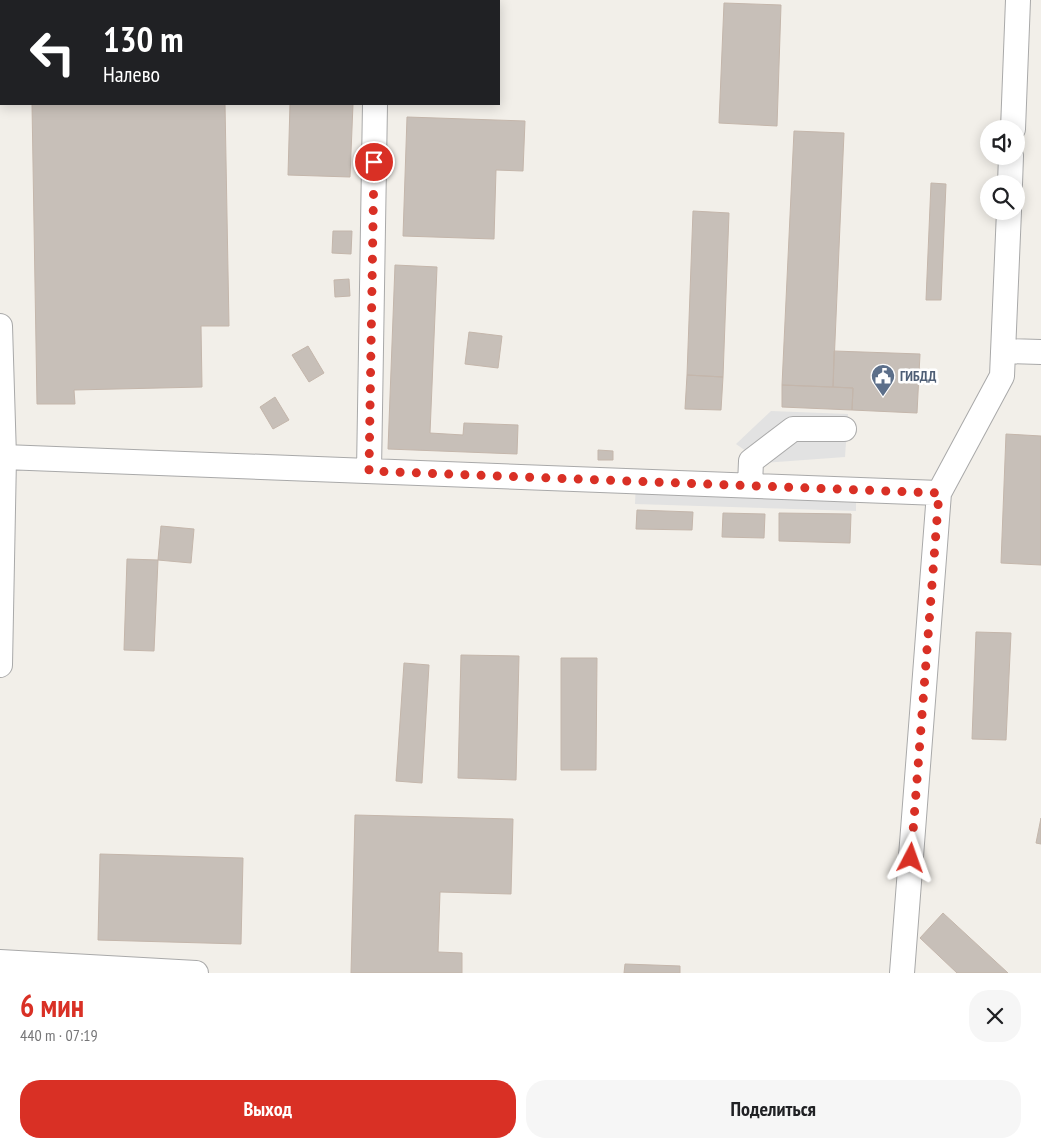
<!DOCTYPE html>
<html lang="ru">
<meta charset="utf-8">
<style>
body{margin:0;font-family:"PT Sans Narrow",sans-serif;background:#f6f6f6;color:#202124;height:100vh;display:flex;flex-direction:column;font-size:19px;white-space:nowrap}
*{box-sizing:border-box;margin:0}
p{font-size:16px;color:#757577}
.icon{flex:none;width:28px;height:28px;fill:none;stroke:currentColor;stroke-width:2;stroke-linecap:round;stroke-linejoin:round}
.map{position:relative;height:973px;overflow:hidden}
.sheet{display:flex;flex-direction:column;background:#fff;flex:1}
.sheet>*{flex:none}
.hud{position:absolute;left:0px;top:0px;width:500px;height:105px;box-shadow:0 2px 12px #0003;background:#202124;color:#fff;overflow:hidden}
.tools{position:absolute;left:980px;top:120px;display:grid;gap:10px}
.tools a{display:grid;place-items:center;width:45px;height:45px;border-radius:50%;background:#fff;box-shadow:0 2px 12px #0003;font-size:25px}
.pin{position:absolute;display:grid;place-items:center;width:42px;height:42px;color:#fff;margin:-21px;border:2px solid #fff;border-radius:50%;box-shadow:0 1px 5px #0007}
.me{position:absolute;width:55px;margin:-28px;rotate:4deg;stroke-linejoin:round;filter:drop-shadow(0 0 4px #0008)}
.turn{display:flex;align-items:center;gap:18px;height:105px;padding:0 20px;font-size:22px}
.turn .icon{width:65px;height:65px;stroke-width:2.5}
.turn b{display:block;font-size:35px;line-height:42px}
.round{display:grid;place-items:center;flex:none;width:52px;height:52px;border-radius:20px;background:#f6f6f6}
.head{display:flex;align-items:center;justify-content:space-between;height:85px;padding:0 20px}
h1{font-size:30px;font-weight:700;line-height:38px;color:#d93025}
.button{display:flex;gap:10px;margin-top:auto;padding:10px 20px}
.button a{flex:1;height:58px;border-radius:20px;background:#d93025;color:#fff;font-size:20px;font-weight:700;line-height:58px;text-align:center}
.button a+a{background:#f6f6f6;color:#202124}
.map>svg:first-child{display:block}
.parking{fill:#e2e2e2}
.building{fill:#c7bfb8;stroke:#c4b6ab}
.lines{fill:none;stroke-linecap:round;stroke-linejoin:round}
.minor-casing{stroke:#a9a9a9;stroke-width:26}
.minor{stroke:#fff;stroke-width:24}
.rail{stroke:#707070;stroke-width:4;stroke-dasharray:10 10;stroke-linecap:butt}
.route{stroke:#d93025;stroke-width:9;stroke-dasharray:0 16.2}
.labels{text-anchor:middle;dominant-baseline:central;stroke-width:5;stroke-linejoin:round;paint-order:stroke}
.service-label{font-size:14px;font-weight:bold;fill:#4e5e75;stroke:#fff;text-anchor:start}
</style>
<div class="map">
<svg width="1041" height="973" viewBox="0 0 1041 973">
<rect width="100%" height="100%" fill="#f2efe9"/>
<!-- parking -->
<path class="parking" d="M771 411 848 414 845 457 763 463 736 444Z
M636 481 856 489V511L635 504Z"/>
<!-- building -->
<path class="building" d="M724 3 781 5 777 126 719 123Z
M32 104H225L229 326H201L202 387 74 390 75 404H37Z
M290 104H353L350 177 288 175Z
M407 117 525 121 523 171 496 170 494 239 403 236Z
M794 131 844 133 833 387 782 385Z
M931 183 946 184 941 300H926Z
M693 211 729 213 723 377 687 375Z
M333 231H352L351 254 332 253Z
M395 265 437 267 430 433 463 435 464 423 518 425 517 454 388 449Z
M349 279 350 296 335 297 334 280Z
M469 332 502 336 498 368 465 364Z
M308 346 324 373 309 382 292 355Z
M834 351 920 354 917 413 852 410 853 388 833 387Z
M687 375 723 377 721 410 685 409Z
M782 385 853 388 852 410 782 407Z
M275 397 289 420 273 429 260 407Z
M1006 434 1041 436V565L1001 563Z
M598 450 613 451V460H598Z
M637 510 693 512 692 530 636 529Z
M723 513 765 514 764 538 722 537Z
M779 513 851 514 850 543 779 541Z
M161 526 194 529 191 563 158 560Z
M127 559 158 560 154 651 124 650Z
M976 632 1011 633 1006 740 972 739Z
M461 655 519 656 516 780 458 778Z
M561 658H597L596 770H561Z
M404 663 429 665 422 783 396 781Z
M355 815 513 819 511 894 440 892 438 952 462 953V973H351Z
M1041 818V844L1036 843Z
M100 854 243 858 241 944 98 940Z
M943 913 1008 973H957L920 938Z
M625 964 680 966V973H624Z"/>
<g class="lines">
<!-- minor casing -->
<g class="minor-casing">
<path id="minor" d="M377 1V0
M1013 129 1018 0
M1010 184 1011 156
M0 326 4 457 0 665
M1003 351 1041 352
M4 457 939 493
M369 471 375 104
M750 485 751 461 793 429H844
M0 962 196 973
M902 973 939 493 1002 376 1009 211"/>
</g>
<!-- minor -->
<use href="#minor" class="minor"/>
<!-- rail -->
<path class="rail" d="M20 1V0"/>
</g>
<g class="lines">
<!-- route -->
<path class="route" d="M374 162 369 471 939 493 911 858"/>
</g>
<!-- icons -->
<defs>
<g id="civic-pin" transform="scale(1.25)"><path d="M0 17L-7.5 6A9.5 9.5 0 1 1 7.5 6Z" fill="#5c6f8a" stroke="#fff"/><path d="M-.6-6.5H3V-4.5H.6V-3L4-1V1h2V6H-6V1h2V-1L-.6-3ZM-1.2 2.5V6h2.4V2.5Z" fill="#fff"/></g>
</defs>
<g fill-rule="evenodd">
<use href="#civic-pin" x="883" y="376"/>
</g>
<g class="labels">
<!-- service labels -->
<g class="service-label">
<text x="900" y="376">ГИБДД</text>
</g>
</g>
</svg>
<div class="tools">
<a><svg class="icon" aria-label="sound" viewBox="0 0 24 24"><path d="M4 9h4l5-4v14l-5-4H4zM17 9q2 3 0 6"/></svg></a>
<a><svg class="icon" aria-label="search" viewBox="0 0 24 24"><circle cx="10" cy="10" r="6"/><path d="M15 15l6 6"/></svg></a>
</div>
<div class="pin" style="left:374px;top:162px;background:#d93025"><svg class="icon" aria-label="arrive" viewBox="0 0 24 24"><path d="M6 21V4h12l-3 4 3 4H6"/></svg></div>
<svg class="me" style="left:911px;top:858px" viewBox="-20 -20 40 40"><path d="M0-17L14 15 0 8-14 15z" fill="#d93025" stroke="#fff" stroke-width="4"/></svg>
<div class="hud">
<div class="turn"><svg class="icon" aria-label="left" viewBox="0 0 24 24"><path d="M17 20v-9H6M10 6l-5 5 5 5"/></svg><div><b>130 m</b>Налево</div></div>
</div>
</div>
<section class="sheet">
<div class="head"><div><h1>6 мин</h1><p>440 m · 07:19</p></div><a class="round"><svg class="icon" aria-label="close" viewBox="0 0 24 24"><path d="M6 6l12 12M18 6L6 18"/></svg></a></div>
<div class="button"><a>Выход</a><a>Поделиться</a></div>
</section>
